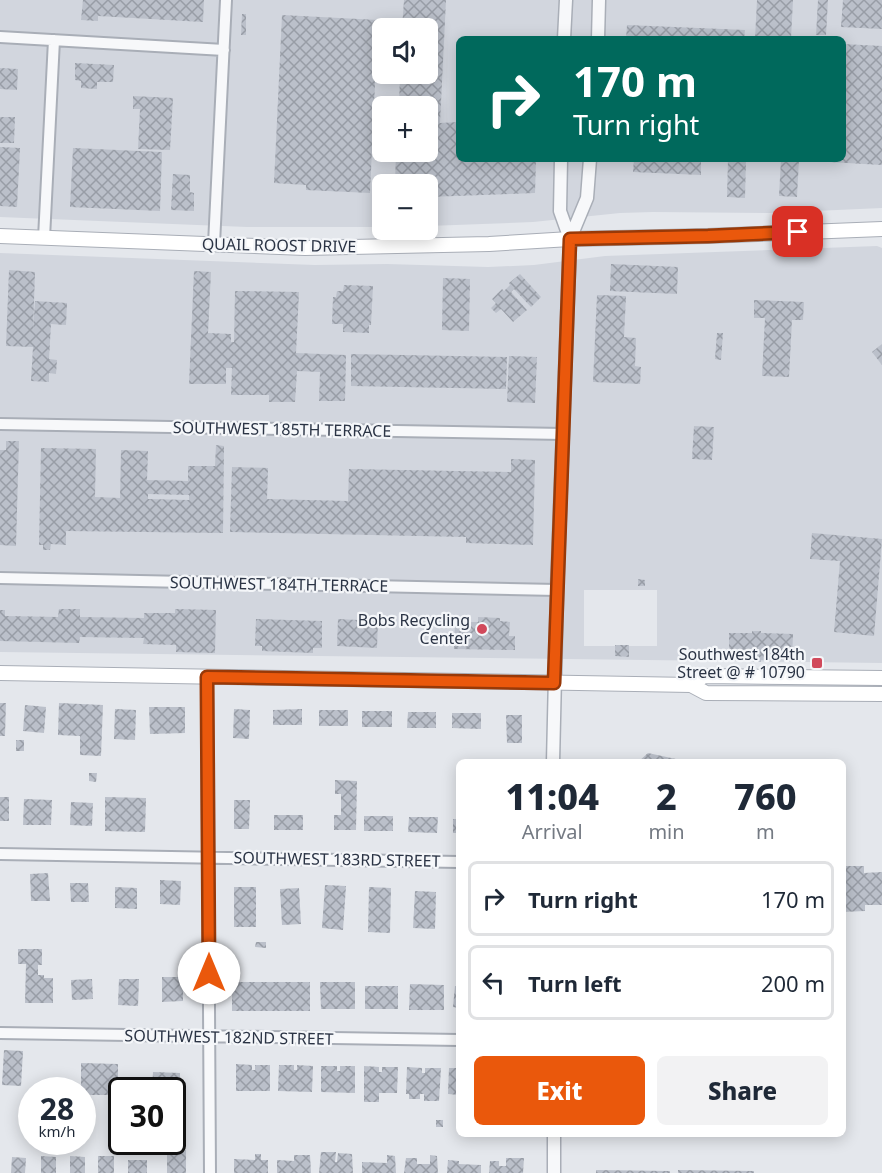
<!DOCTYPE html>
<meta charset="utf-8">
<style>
body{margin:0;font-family:"Noto Sans",sans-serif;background:#f2f2f3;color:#1f2937;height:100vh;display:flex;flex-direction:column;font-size:22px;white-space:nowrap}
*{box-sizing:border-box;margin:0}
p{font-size:20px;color:#747a83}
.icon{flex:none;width:33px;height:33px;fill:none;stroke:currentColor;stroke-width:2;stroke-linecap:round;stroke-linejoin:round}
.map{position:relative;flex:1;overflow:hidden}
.side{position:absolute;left:456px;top:759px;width:390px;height:378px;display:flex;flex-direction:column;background:#fff;border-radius:9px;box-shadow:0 3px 15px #0003}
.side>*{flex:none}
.banner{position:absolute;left:456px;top:36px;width:390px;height:126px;border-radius:9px;box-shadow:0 3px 15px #0003;background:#00695c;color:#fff;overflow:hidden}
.buttons{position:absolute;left:372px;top:18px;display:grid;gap:12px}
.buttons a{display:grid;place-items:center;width:66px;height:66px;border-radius:9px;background:#fff;box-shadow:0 3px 15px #0003;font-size:30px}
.speed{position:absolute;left:18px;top:1077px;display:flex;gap:12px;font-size:30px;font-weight:700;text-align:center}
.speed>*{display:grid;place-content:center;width:78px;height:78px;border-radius:50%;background:#fff;box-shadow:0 3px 15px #0003;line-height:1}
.speed small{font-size:15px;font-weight:400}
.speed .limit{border:3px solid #111;border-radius:9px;background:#fff;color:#111}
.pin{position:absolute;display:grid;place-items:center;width:51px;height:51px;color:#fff;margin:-26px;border-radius:12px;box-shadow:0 3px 9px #0006}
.me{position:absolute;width:66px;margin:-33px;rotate:0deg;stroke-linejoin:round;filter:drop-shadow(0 0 4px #0008)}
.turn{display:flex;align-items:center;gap:21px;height:126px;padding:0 18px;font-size:27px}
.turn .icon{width:78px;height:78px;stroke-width:2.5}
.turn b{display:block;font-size:42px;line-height:51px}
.eta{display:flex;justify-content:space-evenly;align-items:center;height:102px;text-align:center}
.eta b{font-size:36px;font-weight:800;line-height:42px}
.action{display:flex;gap:12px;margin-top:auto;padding:12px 18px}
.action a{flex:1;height:69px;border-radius:9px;background:#ea580c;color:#fff;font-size:24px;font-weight:800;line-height:69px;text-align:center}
.action a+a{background:#f2f2f3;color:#1f2937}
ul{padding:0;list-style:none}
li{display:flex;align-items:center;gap:18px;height:75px;margin:0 12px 9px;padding:0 6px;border:3px solid #e0e1e3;border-radius:9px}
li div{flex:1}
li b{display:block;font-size:22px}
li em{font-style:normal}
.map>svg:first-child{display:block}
.built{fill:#d2d6de;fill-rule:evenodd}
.building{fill:url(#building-cross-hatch);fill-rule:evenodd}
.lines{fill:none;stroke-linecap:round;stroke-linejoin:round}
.minor-casing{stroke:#a9aeb7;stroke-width:14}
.tertiary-casing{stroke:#a9aeb7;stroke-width:15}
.secondary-casing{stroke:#a9aeb7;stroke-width:16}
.minor{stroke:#f7f8fa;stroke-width:10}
.tertiary{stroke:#f7f8fa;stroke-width:12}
.secondary{stroke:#fff;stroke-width:14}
.route-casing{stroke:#983908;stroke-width:15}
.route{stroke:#ea580c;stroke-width:10}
.poi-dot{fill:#d1495b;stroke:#f4f6f9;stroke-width:2}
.labels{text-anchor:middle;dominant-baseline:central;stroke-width:4.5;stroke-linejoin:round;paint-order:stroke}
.street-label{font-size:16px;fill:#2b3445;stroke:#f4f6f9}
.poi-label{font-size:16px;fill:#2b3445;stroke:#f4f6f9;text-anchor:end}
</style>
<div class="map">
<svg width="882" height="1173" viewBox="0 0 882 1173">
<defs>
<pattern id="building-cross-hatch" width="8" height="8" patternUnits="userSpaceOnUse" patternTransform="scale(1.5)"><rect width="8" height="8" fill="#bbc0ca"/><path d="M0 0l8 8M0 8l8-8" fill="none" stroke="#989da6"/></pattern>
</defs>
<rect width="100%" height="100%" fill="#e4e7ec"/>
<!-- built -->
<path class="built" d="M0 0H882V208L770 213 653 212 620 213 533 222 428 226V184H382V227H247L0 217ZM382 28H428V74H382ZM459 39H843V159H459ZM382 106H428V152H382Z
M877 246 882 248V663L0 652V253L315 265 387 264 488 267 534 265 605 256ZM584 590H657V646H584Z"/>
<!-- building -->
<path class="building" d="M83 0H204L203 22 98 16V21L81 20Z
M404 0H446L440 123 459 122V159H536L535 193 428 197V184H395L396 152H428V106H399L400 74H428V28H402Z
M757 0H793L791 39H755Z
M818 0H828L826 35H816Z
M843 0H882V29L841 27Z
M242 14H246V35H241Z
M282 15 378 20 370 193 306 190V185L274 183Z
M627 25 745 30 744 39H626Z
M843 44 882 46V165L812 161V159H843Z
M75 63 114 65 113 82H97V89L81 88V81L75 80Z
M0 68 18 69 17 90 0 89Z
M133 96 173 98 170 150 138 149 140 109H133Z
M0 117H15L14 143H0Z
M0 147 20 148 17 207 0 206Z
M73 148 162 152 160 211 70 207Z
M634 159 701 161V175L633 172Z
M728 159H746L745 198 727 197Z
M781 159H799L797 197 779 196Z
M173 174 190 175V192L194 193V211L171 210Z
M611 264 678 267 677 294 610 291Z
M9 270 35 272 33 332 35 301 67 303 66 325 51 324 49 359 57 360 56 374 49 373V382L31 381 33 347 6 346Z
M194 271 211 272 208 333 231 334V342H234L235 291 299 292 296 353 346 355 345 401H319L320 372 297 371 295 402H269V395H231L232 368H226V384H189Z
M520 274 541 297 531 307 514 289 511 292 527 310 513 322 501 309 496 313 491 308 496 303 492 299 502 289 504 291 510 285 509 283Z
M443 278 470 279 469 331 442 330Z
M344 285 373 286 371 325H369V333L343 332V324H332L333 297H336L337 291H343Z
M597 295 626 296 624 337 636 338 635 366 641 367 640 384 593 382Z
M754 300 804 302 803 320H792L789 377 762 376 765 318H754Z
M717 333H723L721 360 715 359Z
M882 344V365L872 352Z
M351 354 507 357 506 389 351 386Z
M509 356 537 357 535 403 507 402Z
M694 426 714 427 712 460 692 459Z
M6 441H19L16 546 0 545V450H6Z
M216 445 224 446 223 533 66 531V545L51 544 50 550H43V545H39L41 448 96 449 95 497 120 498 121 450 148 451 147 480 188 481V466H215ZM148 494 189 495V500L148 499Z
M511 459 535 460 533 545 466 543V537L230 532 232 467 268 468 267 499 348 501 349 469 511 472Z
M812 533 882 539 874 636 834 632 840 561 810 559Z
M638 579 645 580V586H638Z
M59 609H80V617L144 618V613H175V609L216 610 215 653 176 652V645L143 644 144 638 80 637 79 643 0 641V610H5V616L58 617Z
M478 617 500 618V621L510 622 509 636H515V650L454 649 455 622H478Z
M256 619 322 621V648H313V653L262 651V646H255Z
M338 619 378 621 377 648 337 646Z
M752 631H761V633L793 634 792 660H761V662H753V659H729V633H752Z
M615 645H629V657L615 656Z
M0 703H6L5 736H0Z
M59 703 103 705 101 756 80 755V736L58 735Z
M25 705 46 707 44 733 23 731Z
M149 707H185V733L150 734Z
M115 709 136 710 135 740 114 739Z
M234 709 250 710 249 739 233 738Z
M302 709V725H273V710Z
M319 710H348V726H319Z
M362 711H392V727H362Z
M408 712H436V728H407Z
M452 713H481V729L452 728Z
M506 715H522V743H507Z
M16 740H24V751H16Z
M648 753 685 761V762H638Z
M89 773H97L96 782 89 781Z
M335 780 357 781 356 830H334V815H341V794H335Z
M0 797H9V821H0Z
M105 797 146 798 145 832 105 831Z
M24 799 52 800 51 825H23Z
M234 800H250L249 829H234Z
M71 802 93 803 92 826 70 825Z
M274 815H303V830H274Z
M364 816H393V831H364Z
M409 817H438L437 833 408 832Z
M453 819H459V833H453Z
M843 866H864V873L882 872V905H865V911L843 912V904H846L845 874H843Z
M48 873 50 901H31L30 874Z
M160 880 181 881 180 905 160 904Z
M70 883H88L89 902H71Z
M325 885 346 886 343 930 322 928Z
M115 887 137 888V909L115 908Z
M234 887H256V927H234Z
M369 887 391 888 390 933 368 932Z
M299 888 301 924 282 925 280 889Z
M415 891 436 892 435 929 413 928Z
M256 942H266V948L255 947Z
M18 949H42V965H38V975H44V978H53V1003H25L26 964H18Z
M162 977H183V1001L162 1002Z
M92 979 93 999 72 1000 71 980Z
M119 979H139L138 1006 118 1005Z
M232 982H310V1011H232Z
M320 982H355V1009H321Z
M410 984 444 985V1010H409Z
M365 986H398V1009H365Z
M455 986H459V1008L453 1007Z
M4 1050 23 1051 21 1086 2 1085Z
M81 1063 118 1064V1095H82V1090H81Z
M236 1064 252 1065V1070H255V1065H270V1091H236Z
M279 1065H294V1070H297V1065L313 1066 312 1092 278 1091Z
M321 1066H337V1071H340V1066H355V1093L321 1092Z
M364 1066 379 1067V1072H382V1067H398L397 1093H379V1102H364Z
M407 1067 422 1068V1073H425V1068H441L439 1101H424V1094H420V1099H409V1094H406Z
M449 1068H459V1095L448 1094Z
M153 1072 180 1073V1094H172V1090H152Z
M172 1101 181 1102V1123H172Z
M436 1120H443V1127H436Z
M167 1150H186V1173H167Z
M321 1152H336L335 1162H337L338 1153 352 1154 353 1173H319Z
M255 1154H261V1160H268V1173H234V1159L255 1160Z
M294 1155H310L311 1173H277V1160L294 1161Z
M387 1155 395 1156 396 1173H362V1162L387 1163Z
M430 1155 437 1156 438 1173H404L406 1158H417V1164H430Z
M41 1156 56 1157V1173H41Z
M70 1156 85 1157V1173H70Z
M98 1156H114V1173H98Z
M12 1157 26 1158 25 1173H11Z
M506 1158H524L523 1173H489L490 1161H499V1166H506Z
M128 1160H147V1173H128Z
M448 1160 459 1161V1164L481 1165V1173H447Z
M596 1170 670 1171V1173H596Z
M678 1170 754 1171V1173H678Z"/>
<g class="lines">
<!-- minor casing -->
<g class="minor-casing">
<path id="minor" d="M0 37 224 50
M44 238 54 40
M214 244 226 0
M0 424 563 434
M0 578 557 590
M207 677 210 1173
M0 854 459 862
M0 1033 459 1040"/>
</g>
<!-- tertiary casing -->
<g class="tertiary-casing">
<path id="tertiary" d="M564 39 566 0
M598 39 599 0
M570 239 587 198 590 159
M553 762 557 590 570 239 560 211 561 159
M554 1134V1173"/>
</g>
<!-- secondary casing -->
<g class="secondary-casing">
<path id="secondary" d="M0 236 305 248 489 244 570 239 707 236 882 229
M0 673 691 685 706 693 882 694
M691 685 704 676 882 678"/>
</g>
<!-- minor -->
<use href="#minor" class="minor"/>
<!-- tertiary -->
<use href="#tertiary" class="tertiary"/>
<!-- secondary -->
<use href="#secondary" class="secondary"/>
</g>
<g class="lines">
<!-- route casing -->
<g class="route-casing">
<path id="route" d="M209 973 207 677 554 683 570 239 708 236 798 232"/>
</g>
<!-- route -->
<use href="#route" class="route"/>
</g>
<!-- markers -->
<g class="poi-dot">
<circle cx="482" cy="629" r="6"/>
<rect x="811" y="657" width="12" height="12" rx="3"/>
</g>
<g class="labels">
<!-- street labels -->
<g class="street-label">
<text transform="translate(279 245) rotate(1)">QUAIL ROOST DRIVE</text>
<text transform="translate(282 429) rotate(1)">SOUTHWEST 185TH TERRACE</text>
<text transform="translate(279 584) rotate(1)">SOUTHWEST 184TH TERRACE</text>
<text transform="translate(337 859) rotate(1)">SOUTHWEST 183RD STREET</text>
<text transform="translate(229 1037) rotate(1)">SOUTHWEST 182ND STREET</text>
</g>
<!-- poi labels -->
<g class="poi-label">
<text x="470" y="620">Bobs Recycling<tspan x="470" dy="18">Center</tspan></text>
<text x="805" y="654">Southwest 184th<tspan x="805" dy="18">Street @ # 10790</tspan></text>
</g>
</g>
</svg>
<div class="buttons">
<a><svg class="icon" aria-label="sound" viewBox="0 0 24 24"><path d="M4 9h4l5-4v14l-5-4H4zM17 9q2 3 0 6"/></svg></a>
<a>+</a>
<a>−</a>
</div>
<div class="speed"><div>28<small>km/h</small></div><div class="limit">30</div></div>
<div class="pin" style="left:798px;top:232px;background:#d93025"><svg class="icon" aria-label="arrive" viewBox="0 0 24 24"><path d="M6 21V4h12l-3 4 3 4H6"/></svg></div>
<svg class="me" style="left:209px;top:973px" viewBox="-20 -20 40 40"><circle r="19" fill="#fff"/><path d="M0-13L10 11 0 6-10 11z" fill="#ea580c"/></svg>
<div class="banner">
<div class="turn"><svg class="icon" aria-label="right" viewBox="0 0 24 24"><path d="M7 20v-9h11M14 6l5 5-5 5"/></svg><div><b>170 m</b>Turn right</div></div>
</div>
<section class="side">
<div class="eta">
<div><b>11:04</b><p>Arrival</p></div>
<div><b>2</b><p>min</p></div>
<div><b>760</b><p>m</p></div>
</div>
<ul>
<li><svg class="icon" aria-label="right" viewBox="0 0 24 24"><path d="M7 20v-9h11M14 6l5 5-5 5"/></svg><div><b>Turn right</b></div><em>170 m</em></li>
<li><svg class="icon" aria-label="left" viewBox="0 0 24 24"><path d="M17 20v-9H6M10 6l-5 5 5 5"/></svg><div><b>Turn left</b></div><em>200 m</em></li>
</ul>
<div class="action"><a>Exit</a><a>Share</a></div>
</section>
</div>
